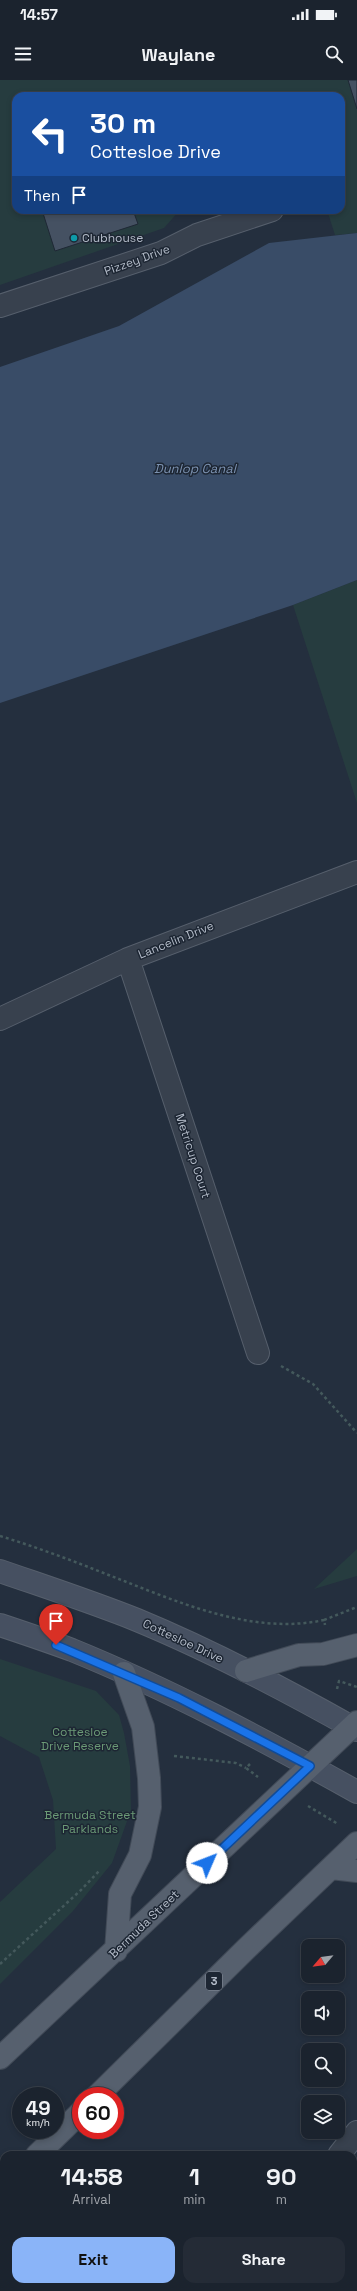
<!DOCTYPE html>
<style>
body{margin:0;font-family:"Space Grotesk",sans-serif;background:#242b36;color:#f1f3f6;height:100vh;display:flex;flex-direction:column;font-size:15px;white-space:nowrap}
*{box-sizing:border-box;margin:0}
p{font-size:13px;color:#a0a4aa}
.icon{flex:none;width:22px;height:22px;fill:none;stroke:currentColor;stroke-width:2;stroke-linecap:round;stroke-linejoin:round}
.map{position:relative;flex:1;overflow:hidden}
.sheet{position:absolute;left:0px;top:2071px;width:357px;height:140px;display:flex;flex-direction:column;background:#1b232e;border-radius:12px 12px 0 0;box-shadow:0 2px 6px #0003,0 0 0 1px #39404a}
.sheet>*{flex:none}
.top-card{position:absolute;left:12px;top:12px;width:333px;height:122px;border-radius:12px;box-shadow:0 2px 6px #0003,0 0 0 1px #39404a;background:#1a4fa0;color:#fff;overflow:hidden}
.needle{width:26px;rotate:241deg}
.tools{position:absolute;left:301px;top:1859px;display:grid;gap:8px}
.tools a{display:grid;place-items:center;width:44px;height:44px;border-radius:8px;background:#1b232e;box-shadow:0 2px 6px #0003,0 0 0 1px #39404a;font-size:20px}
.speed{position:absolute;left:12px;top:2007px;display:flex;gap:8px;font-size:20px;font-weight:700;text-align:center}
.speed>*{display:grid;place-content:center;width:52px;height:52px;border-radius:50%;background:#1b232e;box-shadow:0 2px 6px #0003,0 0 0 1px #39404a;line-height:1}
.speed small{font-size:10px;font-weight:400}
.speed .limit{border:6px solid #d22;background:#fff;color:#111}
.pin{position:absolute;display:grid;place-items:center;width:34px;height:34px;color:#fff;margin:-41px -17px;border-radius:50% 50% 50% 0;rotate:-45deg;box-shadow:0 0 4px #0007}
.pin .icon{rotate:45deg}
.me{position:absolute;width:44px;margin:-22px;rotate:46deg;stroke-linejoin:round;filter:drop-shadow(0 0 3px #0008)}
.turn{display:flex;align-items:center;gap:14px;height:84px;padding:0 12px;font-size:18px}
.turn .icon{width:52px;height:52px;stroke-width:2.5}
.turn b{display:block;font-size:28px;line-height:34px}
.then{display:flex;align-items:center;height:38px;padding:0 12px;background:#0003;gap:8px;font-size:15px}
.eta{display:flex;justify-content:space-evenly;align-items:center;height:68px;text-align:center}
.eta b{font-size:24px;font-weight:700;line-height:28px}
.action{display:flex;gap:8px;margin-top:auto;padding:8px 12px}
.action a{flex:1;height:46px;border-radius:12px;background:#8ab4f8;color:#111;font-size:16px;font-weight:700;line-height:46px;text-align:center}
.action a+a{background:#242b36;color:#f1f3f6}
.status{display:flex;justify-content:space-between;align-items:center;height:28px;padding:0 20px;background:#1b232e;direction:ltr}
.status svg{height:11px;fill:currentColor}
header{display:flex;justify-content:space-between;align-items:center;height:52px;padding:0 12px;background:#1b232e;font-size:18px;font-weight:700}
.map>svg:first-child{display:block}
.green{fill:#263c3f}
.water{fill:#394c67}
.building{fill:#455162;stroke:#1f2835}
.lines{fill:none;stroke-linecap:round;stroke-linejoin:round}
.minor-casing{stroke:#565f6c;stroke-width:24}
.secondary-casing{stroke:#565f6c;stroke-width:24}
.primary-casing{stroke:#414a57;stroke-width:24}
.path{stroke:#44595c;stroke-width:2.5;stroke-dasharray:3 3;stroke-linecap:butt}
.minor{stroke:#38414e;stroke-width:22}
.secondary{stroke:#465061;stroke-width:22}
.primary{stroke:#56606e;stroke-width:22}
.route-casing{stroke:#114b97;stroke-width:10}
.route{stroke:#1a73e8;stroke-width:7}
.culture-dot{fill:#0f9aa8;stroke:#1d2633;stroke-width:1.5}
.labels{text-anchor:middle;dominant-baseline:central;stroke-width:3;stroke-linejoin:round;paint-order:stroke}
.shield{fill:#1d2633;stroke:#878f9c;stroke-width:1}
.shield-label{font-size:11px;font-weight:bold;fill:#b4bcc9}
.poi-label{font-size:12px;fill:#b4bcc9;stroke:#1d2633;text-anchor:start}
.street-label{font-size:12px;fill:#b4bcc9;stroke:#1d2633}
.park-label{font-size:12px;fill:#6b9a76;stroke:#1d2633}
.water-label{font-size:13px;font-style:italic;fill:#7c92b1;stroke:#1d2633}
</style>
<div class="status"><b>14:57</b><svg viewBox="0 0 49 12"><path d="M0 12V9h3v3zM5 12V6h3v6zM10 12V3h3v9zM15 12V0h3v12zM26 1h20v11H26zM47 4h2v5h-2z"/></svg></div>
<header><svg class="icon" aria-label="menu" viewBox="0 0 24 24"><path d="M4 6h16M4 12h16M4 18h16"/></svg>Waylane<svg class="icon" aria-label="search" viewBox="0 0 24 24"><circle cx="10" cy="10" r="6"/><path d="M15 15l6 6"/></svg></header>
<div class="map">
<svg width="357" height="2211" viewBox="0 0 357 2211">
<rect width="100%" height="100%" fill="#242f3e"/>
<!-- green -->
<path class="green" d="M0 0H357V153L335 155 327 130H341V16H16V130H180L164 148 0 205Z
M357 500V723L293 525Z
M357 1469V1496L314 1509Z
M0 1579 96 1611 119 1635 124 1653 130 1686 131 1730 112 1783 73 1831 0 1904V1822L56 1769 53 1720 39 1677 0 1656Z"/>
<!-- water -->
<path class="water" d="M357 153V500L293 525 0 623V287L119 246 269 163Z"/>
<!-- building -->
<path class="building" d="M348 0H357V29Z
M42 130H133L138 144 55 171Z"/>
<g class="lines">
<!-- minor casing -->
<g class="minor-casing">
<path id="minor" d="M0 226 161 173 197 155 272 130
M128 879 258 1273
M0 939 128 879 357 792
M339 2075 357 2052
M353 2179 357 2190"/>
</g>
<!-- secondary casing -->
<g class="secondary-casing">
<path id="secondary" d="M0 1491C46 1507 92 1522 137 1540 212 1571 286 1610 357 1650
M0 1545C24 1553 48 1561 72 1570 170 1610 264 1660 357 1712"/>
</g>
<!-- primary casing -->
<g class="primary-casing">
<path id="primary" d="M246 1591 299 1575 323 1574 357 1565
M331 1788 357 1791
M116 1871 120 1814 140 1775 150 1727 149 1698 143 1647 124 1593
M0 1978 357 1642
M97 2016 246 1869 357 1763
M37 2075 81 2032
M0 2111 4 2107"/>
</g>
<!-- path -->
<path class="path" d="M281 1286 313 1304 357 1353
M0 1456C36 1467 71 1480 106 1494 174 1520 250 1556 324 1540L325 1545
M324 1540 357 1527
M337 1609 339 1601 357 1607
M174 1676 236 1683 246 1688
M250 1684 246 1688 258 1697
M308 1726 338 1744
M0 1884 81 1810 100 1790"/>
<!-- minor -->
<use href="#minor" class="minor"/>
<!-- secondary -->
<use href="#secondary" class="secondary"/>
<!-- primary -->
<use href="#primary" class="primary"/>
</g>
<g class="lines">
<!-- route casing -->
<g class="route-casing">
<path id="route" d="M56 1565 179 1618 310 1686 207 1783"/>
</g>
<!-- route -->
<use href="#route" class="route"/>
</g>
<!-- markers -->
<circle class="culture-dot" cx="74" cy="158" r="4"/>
<g class="labels">
<!-- shield labels -->
<rect class="shield" x="206" y="1892" width="16" height="18" rx="3"/>
<g class="shield-label">
<text x="214" y="1901">3</text>
</g>
<!-- poi labels -->
<g class="poi-label">
<text x="82" y="158">Clubhouse</text>
</g>
<!-- street labels -->
<g class="street-label">
<text transform="translate(137 180) rotate(-20)">Pizzey Drive</text>
<text transform="translate(176 860) rotate(-22)">Lancelin Drive</text>
<text transform="translate(193 1076) rotate(72)">Metricup Court</text>
<text transform="translate(183 1561) rotate(25)">Cottesloe Drive</text>
<text transform="translate(144 1844) rotate(-44)">Bermuda Street</text>
</g>
<!-- park labels -->
<g class="park-label">
<text x="80" y="1652">Cottesloe<tspan x="80" dy="14">Drive Reserve</tspan></text>
<text x="90" y="1735">Bermuda Street<tspan x="90" dy="14">Parklands</tspan></text>
</g>
<!-- water labels -->
<g class="water-label">
<text x="195" y="388">Dunlop Canal</text>
</g>
</g>
</svg>
<div class="tools">
<a><svg class="needle" viewBox="-14 -14 28 28"><path d="M0-13l5 13h-10z" fill="#e53935"/><path d="M0 13l5-13h-10z" fill="#a0a4aa"/></svg></a>
<a><svg class="icon" aria-label="sound" viewBox="0 0 24 24"><path d="M4 9h4l5-4v14l-5-4H4zM17 9q2 3 0 6"/></svg></a>
<a><svg class="icon" aria-label="search" viewBox="0 0 24 24"><circle cx="10" cy="10" r="6"/><path d="M15 15l6 6"/></svg></a>
<a><svg class="icon" aria-label="layers" viewBox="0 0 24 24"><path d="M12 4l9 5-9 5-9-5zM3 14l9 5 9-5"/></svg></a>
</div>
<div class="speed"><div>49<small>km/h</small></div><div class="limit">60</div></div>
<div class="pin" style="left:56px;top:1565px;background:#d93025"><svg class="icon" aria-label="arrive" viewBox="0 0 24 24"><path d="M6 21V4h12l-3 4 3 4H6"/></svg></div>
<svg class="me" style="left:207px;top:1783px" viewBox="-20 -20 40 40"><circle r="19" fill="#fff"/><path d="M0-13L10 11 0 6-10 11z" fill="#1a73e8"/></svg>
<div class="top-card">
<div class="turn"><svg class="icon" aria-label="left" viewBox="0 0 24 24"><path d="M17 20v-9H6M10 6l-5 5 5 5"/></svg><div><b>30 m</b>Cottesloe Drive</div></div>
<div class="then">Then<svg class="icon" aria-label="arrive" viewBox="0 0 24 24"><path d="M6 21V4h12l-3 4 3 4H6"/></svg></div>
</div>
<section class="sheet">
<div class="eta">
<div><b>14:58</b><p>Arrival</p></div>
<div><b>1</b><p>min</p></div>
<div><b>90</b><p>m</p></div>
</div>
<div class="action"><a>Exit</a><a>Share</a></div>
</section>
</div>
